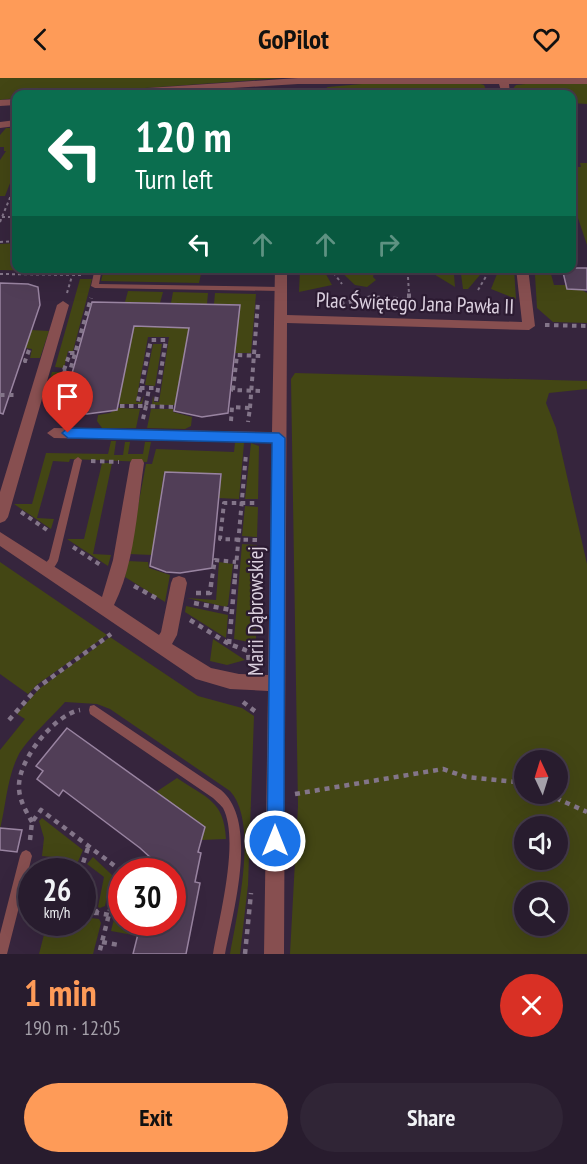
<!DOCTYPE html>
<meta charset="utf-8">
<style>
body{margin:0;font-family:"PT Sans Narrow",sans-serif;background:#302536;color:#f1f3f6;height:100vh;display:flex;flex-direction:column;font-size:22px;white-space:nowrap}
*{box-sizing:border-box;margin:0}
p{font-size:20px;color:#a5a1aa}
.icon{flex:none;width:33px;height:33px;fill:none;stroke:currentColor;stroke-width:2;stroke-linecap:round;stroke-linejoin:round}
.map{position:relative;height:876px;overflow:hidden}
.panel{display:flex;flex-direction:column;background:#281c2e;flex:1}
.panel>*{flex:none}
.hud{position:absolute;left:12px;top:12px;width:564px;height:183px;border-radius:12px;box-shadow:0 6px 24px #0002,0 0 0 2px #443a4a;background:#0b6e4f;color:#fff;overflow:hidden}
.needle{width:39px;rotate:356deg}
.fabs{position:absolute;left:514px;top:672px;display:grid;gap:12px}
.fabs a{display:grid;place-items:center;width:54px;height:54px;border-radius:50%;background:#281c2e;box-shadow:0 6px 24px #0002,0 0 0 2px #443a4a;font-size:30px}
.speed{position:absolute;left:18px;top:780px;display:flex;gap:12px;font-size:30px;font-weight:700;text-align:center}
.speed>*{display:grid;place-content:center;width:78px;height:78px;border-radius:50%;background:#281c2e;box-shadow:0 6px 24px #0002,0 0 0 2px #443a4a;line-height:1}
.speed small{font-size:15px;font-weight:400}
.speed .limit{border:9px solid #d22;background:#fff;color:#111}
.pin{position:absolute;display:grid;place-items:center;width:51px;height:51px;color:#fff;margin:-62px -26px;border-radius:50% 50% 50% 0;rotate:-45deg;box-shadow:0 0 6px #0007}
.pin .icon{rotate:45deg}
.me{position:absolute;width:66px;margin:-33px;rotate:0deg;stroke-linejoin:round;filter:drop-shadow(0 0 4px #0008)}
.turn{display:flex;align-items:center;gap:21px;height:126px;padding:0 24px;font-size:27px}
.turn .icon{width:78px;height:78px;stroke-width:2.5}
.turn b{display:block;font-size:42px;line-height:51px}
.lanes{display:flex;align-items:center;height:57px;padding:0 24px;background:#0003;justify-content:center;gap:30px;direction:ltr}
.lanes .off{opacity:.35}
.round{display:grid;place-items:center;flex:none;width:63px;height:63px;border-radius:32px;background:#302536}
.summary{display:flex;align-items:center;justify-content:space-between;height:102px;padding:0 24px}
h1{font-size:36px;font-weight:700;line-height:45px;color:#fe9b58}
.cta{display:flex;gap:12px;margin-top:auto;padding:12px 24px}
.cta a{flex:1;height:69px;border-radius:36px;background:#fe9b58;color:#111;font-size:24px;font-weight:700;line-height:69px;text-align:center}
.cta a+a{background:#302536;color:#f1f3f6}
header{display:flex;justify-content:space-between;align-items:center;height:78px;padding:0 24px;background:#fe9b58;color:#111;font-size:27px;font-weight:700}
.map>svg:first-child{display:block}
.green{fill:#434614;fill-rule:evenodd}
.building{fill:#513e57;stroke:#9984a1;stroke-width:1.5}
.lines{fill:none;stroke-linecap:round;stroke-linejoin:round}
.path-far2{stroke:#837589;stroke-width:2;stroke-dasharray:3 3;stroke-linecap:butt}
.path-far1{stroke:#837589;stroke-width:4;stroke-dasharray:4.5 4.5;stroke-linecap:butt}
.path{stroke:#837589;stroke-width:4.5;stroke-dasharray:5 5;stroke-linecap:butt}
.lane{fill:#874f50;fill-rule:evenodd}
.street{fill:#874f50;fill-rule:evenodd}
.route{fill:#1a73e8;stroke:#114b97;stroke-width:1.5}
.labels{text-anchor:middle;dominant-baseline:central;stroke-width:4.5;stroke-linejoin:round;paint-order:stroke}
.street-label{font-size:21px;fill:#dcd1e0;stroke:#2c1b32}
</style>
<header><svg class="icon" aria-label="back" viewBox="0 0 24 24"><path d="M15 5l-7 7 7 7"/></svg>GoPilot<svg class="icon" aria-label="heart" viewBox="0 0 24 24"><path d="M12 20l-8-8c-3-5 5-10 8-4 3-6 11-1 8 4z"/></svg></header>
<div class="map">
<svg width="587" height="876" viewBox="0 0 587 876">
<rect width="100%" height="100%" fill="#36253d"/>
<!-- green -->
<path class="green" d="M0 0H282L62 16H16V20L0 22Z
M373 5H477L484 7 487 14 322 12 328 9Z
M535 5 587 6V26L572 25V16H511V13L516 7Z
M275 10 286 12 287 16H208V14Z
M6 50H15L14 55H16V90L5 118H0V82L6 73H4V69H0V57Z
M580 85H587V167L572 122V89H581Z
M16 165V190L96 191 95 194 0 192V166Z
M104 191V190L202 191 199 205 101 203Z
M300 191H323L332 207 299 214Z
M338 191H375L373 199 376 202 367 209 355 207Z
M436 191V190L485 191 468 211H463L461 196H454L455 209 432 195Z
M499 191H514L516 221 491 211Z
M551 196 554 207H566L567 211H580L587 215V245L553 244 537 230 535 197Z
M80 201H92L73 273H68L64 290 55 289Z
M128 213 163 214 160 225 125 224Z
M173 214 208 215 207 226 171 225Z
M215 215 256 216 251 275H234L240 226H214Z
M134 248 189 250 176 327H152L153 317 154 324H159L169 259H148L136 324H141L144 317 142 326H117Z
M31 252 49 253 40 280H30L32 271 25 270Z
M153 266H162L155 308 145 307Z
M52 294H62L56 314 67 315 65 323H44Z
M295 295 587 303V311L549 315 546 325 556 350 587 486V876H290L298 728 291 301ZM525 682H558V716H525ZM525 748H558V782H525ZM525 814H558V848H525Z
M118 330 140 331 136 350H102L97 343 98 337 110 335Z
M151 331H173V334L192 339 191 348 185 351 147 350Z
M111 363H116L114 377H123L125 364H130L128 376H143L145 364H151L147 384 70 381 69 384 53 383 37 440 54 441 51 451 14 426H32L46 375 108 376Z
M235 365H244L239 421 218 420 222 396 164 394 152 477 129 476 146 386H152L156 371 234 374Z
M251 365 259 368 258 421H245Z
M102 385H112L93 476 111 477 108 488 67 461H84Z
M245 428 258 429 257 459 242 458Z
M242 466 257 467 256 562 253 565 234 561Z
M128 483 148 484 149 490 170 497 165 524 125 499Z
M0 484 107 557 38 606 28 616 0 596Z
M219 484 233 486 228 527 226 529 187 520 216 522Z
M186 528 228 537 226 560 185 534Z
M110 559 198 618 242 630 254 638 248 807 240 876H230C237 836 259 744 230 713L110 631 97 626 65 624C53 638 25 663 18 678 7 700 6 727 0 751V672L25 641 17 636 40 610Z
M213 561 245 582 227 587 210 583Z
M177 700C206 720 224 722 226 761L201 762 205 749 156 714Z
M42 740 83 772 74 793H59L63 780 42 778 44 760 39 743Z
M93 779 112 797 105 828 100 830 98 829 104 799 87 786Z
M121 813 122 844 136 845 133 857 111 853Z
M83 839 99 841 101 845 93 876H39L47 845 82 844Z"/>
<!-- building -->
<path class="building" d="M562 190H587V212L567 211Z
M0 205 28 206 38 209 40 227 3 336 0 335Z
M92 224 240 227 228 335 202 339 174 333 189 250 134 248 117 332 87 336 62 331Z
M165 394 221 396 212 490 180 495 166 494 150 488Z
M67 650 205 749 198 774 201 775 195 804 200 805 186 876H133L141 844H172V794H149L152 781 140 770 63 712 59 718 37 701 43 693 36 688Z
M0 750 22 752 17 774 0 772Z"/>
<g class="lines">
<!-- path-far2 -->
<path class="path-far2" d="M42 16 89 12
M2 139H16
M0 144 16 105
M0 164 16 163
M330 190 342 206
M0 196 83 197
M408 199 409 216
M478 212 491 190
M67 215 72 198"/>
<!-- path-far1 -->
<path class="path-far1" d="M340 226 372 219 409 222V214
M545 247 587 248
M29 272 25 283H29
M64 292 70 275H75
M65 292 60 310H65L91 220
M140 310H158
M260 313 233 312 237 277 261 278
M0 317H17
M138 323 151 262H166L156 323
M51 325 59 326V332L64 339
M120 328H146L149 310
M250 330 258 223
M143 341 146 328 173 329
M231 343 232 329 250 330 248 344
M91 383 119 384
M21 434 47 452
M257 462 220 461 224 425H258
M73 469 102 488
M212 500 215 482 236 484
M235 500 246 376"/>
<!-- path -->
<path class="path" d="M134 508 156 520
M196 515H210L212 499
M194 525 231 532
M190 542 229 566 248 573 249 587
M229 566 235 499
M243 624 256 634
M9 642 37 610 111 556
M295 716 443 691 466 699 525 705
M547 716 587 734
M32 744C26 733 19 722 19 709 18 682 54 637 80 632
M30 762 32 744 41 732 120 792 99 876
M80 794 89 767
M82 817 98 835 109 837
M82 834 97 835
M102 864 119 867
M245 876 251 815"/>
<!-- lane -->
<path class="lane" d="M310 11 499 14 502 16 313 15 312 16H308L307 13Z
M95 190H102L99 206 279 209 283 211 279 213 95 210 91 208Z
M78 379 82 382 58 483C55 489 50 496 43 494L41 491 49 481 74 382Z
M94 627 221 712C259 744 233 834 225 876H213C219 840 240 762 223 730 220 726 216 723 213 720L90 636 89 632 90 628Z
M26 772 30 774 32 778 7 876H0V856L20 778 22 774Z"/>
<!-- street -->
<path class="street" d="M298 0H587V6H509L510 16H502L499 6H298L137 16H98L103 13Z
M16 21V27L0 28V22Z
M16 42V48L0 50V44Z
M275 190H287V237L522 244 516 190H528L535 248 529 252 287 245 284 876H264L268 613 230 611 196 601 0 468V454L102 519 113 482 130 385 132 381H142L144 385C137 431 135 485 114 527L159 557 161 554 171 505 173 500 179 498 185 500 187 505 177 557 172 566 211 590 239 596 268 597 272 365 54 360 47 355 54 350 272 354Z
M63 223 69 227 8 439 5 443 0 445V414L57 227Z"/>
</g>
<!-- route -->
<path class="route" d="M68 350 279 355 285 360 284 763 282 769 275 772 269 769 267 763 272 365 68 360 62 355Z"/>
<g class="labels">
<!-- street labels -->
<g class="street-label">
<text transform="translate(415 225) rotate(2)">Plac Świętego Jana Pawła II</text>
<text transform="translate(255 533) rotate(-90)">Marii Dąbrowskiej</text>
</g>
</g>
</svg>
<div class="fabs">
<a><svg class="needle" viewBox="-14 -14 28 28"><path d="M0-13l5 13h-10z" fill="#e53935"/><path d="M0 13l5-13h-10z" fill="#a5a1aa"/></svg></a>
<a><svg class="icon" aria-label="sound" viewBox="0 0 24 24"><path d="M4 9h4l5-4v14l-5-4H4zM17 9q2 3 0 6"/></svg></a>
<a><svg class="icon" aria-label="search" viewBox="0 0 24 24"><circle cx="10" cy="10" r="6"/><path d="M15 15l6 6"/></svg></a>
</div>
<div class="speed"><div>26<small>km/h</small></div><div class="limit">30</div></div>
<div class="pin" style="left:68px;top:355px;background:#d93025"><svg class="icon" aria-label="arrive" viewBox="0 0 24 24"><path d="M6 21V4h12l-3 4 3 4H6"/></svg></div>
<svg class="me" style="left:275px;top:763px" viewBox="-20 -20 40 40"><circle r="17" fill="#1a73e8" stroke="#fff" stroke-width="3"/><path d="M0-11L8 9 0 5-8 9z" fill="#fff"/></svg>
<div class="hud">
<div class="turn"><svg class="icon" aria-label="left" viewBox="0 0 24 24"><path d="M17 20v-9H6M10 6l-5 5 5 5"/></svg><div><b>120 m</b>Turn left</div></div>
<div class="lanes"><svg class="icon" aria-label="left" viewBox="0 0 24 24"><path d="M17 20v-9H6M10 6l-5 5 5 5"/></svg><svg class="icon off" aria-label="ahead" viewBox="0 0 24 24"><path d="M12 20V5M6 11l6-6 6 6"/></svg><svg class="icon off" aria-label="ahead" viewBox="0 0 24 24"><path d="M12 20V5M6 11l6-6 6 6"/></svg><svg class="icon off" aria-label="right" viewBox="0 0 24 24"><path d="M7 20v-9h11M14 6l5 5-5 5"/></svg></div>
</div>
</div>
<section class="panel">
<div class="summary"><div><h1>1 min</h1><p>190 m · 12:05</p></div><a class="round" style="background:#d93025;color:#fff"><svg class="icon" aria-label="close" viewBox="0 0 24 24"><path d="M6 6l12 12M18 6L6 18"/></svg></a></div>
<div class="cta"><a>Exit</a><a>Share</a></div>
</section>
